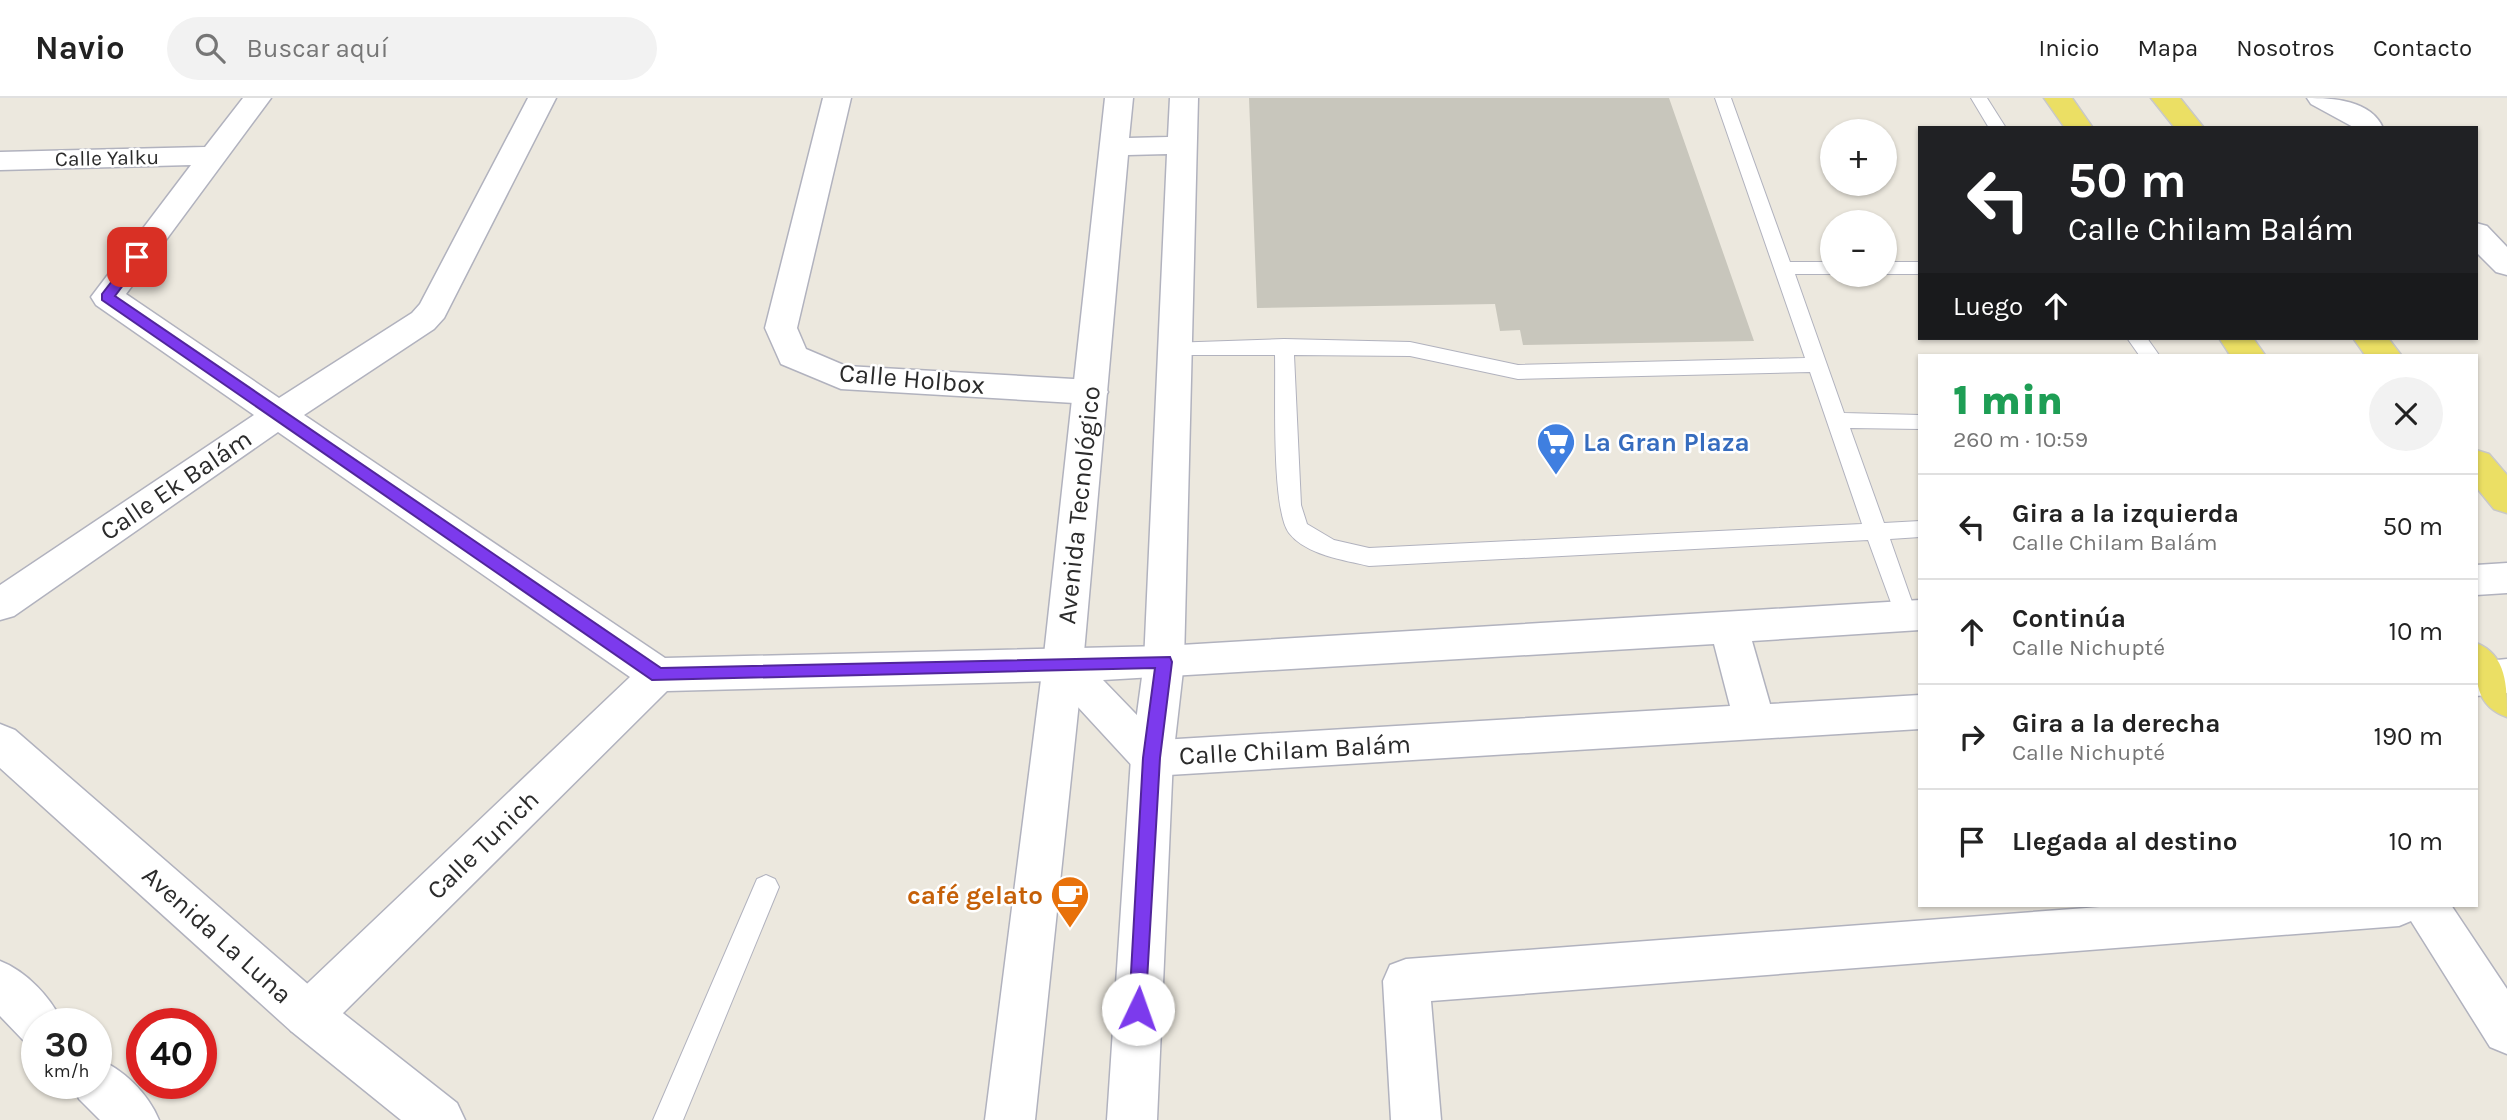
<!DOCTYPE html>
<html lang="es">
<meta charset="utf-8">
<style>
body{margin:0;font-family:Karla,sans-serif;background:#f2f2f2;color:#222;height:100vh;display:flex;flex-direction:column;font-size:26px;white-space:nowrap}
*{box-sizing:border-box;margin:0}
p{font-size:23px;color:#767676}
.icon{flex:none;width:38px;height:38px;fill:none;stroke:currentColor;stroke-width:2;stroke-linecap:round;stroke-linejoin:round}
.map{position:relative;flex:1;overflow:hidden}
.drawer{position:absolute;left:1918px;top:256px;width:560px;height:553px;display:flex;flex-direction:column;background:#fff;border-radius:0px;box-shadow:0 2px 5px #0004}
.drawer>*{flex:none}
.guide{position:absolute;left:1918px;top:28px;width:560px;height:214px;border-radius:0px;box-shadow:0 2px 5px #0004;background:#202124;color:#fff;overflow:hidden}
.fabs{position:absolute;left:1820px;top:21px;display:grid;gap:14px}
.fabs a{display:grid;place-items:center;width:77px;height:77px;border-radius:50%;background:#fff;box-shadow:0 2px 5px #0004;font-size:35px}
.speed{position:absolute;left:21px;top:910px;display:flex;gap:14px;font-size:35px;font-weight:700;text-align:center}
.speed>*{display:grid;place-content:center;width:91px;height:91px;border-radius:50%;background:#fff;box-shadow:0 2px 5px #0004;line-height:1}
.speed small{font-size:18px;font-weight:400}
.speed .limit{border:10px solid #d22;background:#fff;color:#111}
.pin{position:absolute;display:grid;place-items:center;width:60px;height:60px;color:#fff;margin:-30px;border-radius:14px;box-shadow:0 4px 10px #0006}
.me{position:absolute;width:77px;margin:-38px;rotate:3deg;stroke-linejoin:round;filter:drop-shadow(0 0 5px #0008)}
.turn{display:flex;align-items:center;gap:24px;height:147px;padding:0 35px;font-size:32px}
.turn .icon{width:91px;height:91px;stroke-width:2.5}
.turn b{display:block;font-size:49px;line-height:60px}
.then{display:flex;align-items:center;height:66px;padding:0 35px;background:#0003;gap:14px;font-size:26px}
.round{display:grid;place-items:center;flex:none;width:74px;height:74px;border-radius:37px;background:#f2f2f2}
.head{display:flex;align-items:center;justify-content:space-between;height:119px;padding:0 35px}
h1{font-size:42px;font-weight:800;line-height:52px;color:#1e9e55}
ul{padding:0;list-style:none}
li{display:flex;align-items:center;gap:21px;height:105px;padding:0 35px;border-top:2px solid #e0e0e0}
li div{flex:1}
li b{display:block;font-size:26px}
li em{font-style:normal}
header{display:flex;align-items:center;gap:42px;box-sizing:border-box;height:98px;padding:0 35px;background:#fff;border-bottom:2px solid #e0e0e0}
header strong{font-size:33px}
nav{display:flex;gap:38px;margin-inline-start:auto;font-size:24px}
.search{width:490px;height:63px;background:#f2f2f2;display:flex;align-items:center;gap:18px;box-sizing:border-box;padding:0 24px;border-radius:38px;color:#767676;font-size:26px}
.map>svg:first-child{display:block}
.building{fill:#c8c6bc}
.lines{fill:none;stroke-linecap:round;stroke-linejoin:round}
.lane-casing{stroke:#b1b2be;stroke-width:2}
.street-casing{stroke:#b1b2be;stroke-width:3}
.secondary-casing{stroke:#b1b2be;stroke-width:3}
.primary-casing{stroke:#c8c8c8;stroke-width:3}
.lane{fill:#fff;fill-rule:evenodd}
.street{fill:#fff;fill-rule:evenodd}
.secondary{fill:#fff;fill-rule:evenodd}
.primary{fill:#ebdf64;fill-rule:evenodd}
.route{fill:#7c3aed;stroke:#51269a;stroke-width:2}
.labels{text-anchor:middle;dominant-baseline:central;stroke-width:5;stroke-linejoin:round;paint-order:stroke}
.far-street-label{font-size:21px;fill:#2b2b2b;stroke:#fff}
.street-label{font-size:26px;fill:#2b2b2b;stroke:#fff}
.shop-label{font-size:26px;font-weight:bold;fill:#366cbe;stroke:#fff;text-anchor:start}
.food-label{font-size:26px;font-weight:bold;fill:#c56008;stroke:#fff;text-anchor:end}
</style>
<header>
<strong>Navio</strong>
<div class="search"><svg class="icon" aria-label="search" viewBox="0 0 24 24"><circle cx="10" cy="10" r="6"/><path d="M15 15l6 6"/></svg>Buscar aquí</div>
<nav><a>Inicio</a><a>Mapa</a><a>Nosotros</a><a>Contacto</a></nav>
</header>
<div class="map">
<svg width="2507" height="1022" viewBox="0 0 2507 1022">
<rect width="100%" height="100%" fill="#ece8de"/>
<!-- building -->
<path class="building" d="M1249 0H1669L1754 243 1523 247 1520 232 1500 233 1495 206 1257 210Z"/>
<g class="lines">
<!-- lane casing -->
<g class="lane-casing">
<path id="lane" d="M1715 0H1731L1790 164H1832V176H1795L1844 315 1920 317V331L1850 330 1884 425 1920 423V439L1890 441 1917 518 1914 524 1906 527 1898 524 1868 442 1369 468C1344 462 1306 457 1289 435 1271 411 1276 292 1275 257H1176L1169 255 1166 250 1169 245 1284 241 1410 244 1518 267 1805 260ZM1294 257 1410 258 1518 281 1810 274 1862 426 1369 450 1334 442 1307 426 1301 407Z
M1971 0H1987L2006 30H1989Z
M1885 164H1920V176H1885Z
M2127 240H2147L2159 257H2139Z
M766 777 775 781 779 789 683 1022H653L757 781Z"/>
</g>
<!-- street casing -->
<g class="street-casing">
<path id="street" d="M243 0H271L126 196 279 300 412 215 420 206 528 0H556L444 220 434 231 304 317 665 560 1164 548 1920 502V532L1752 543 1770 606 1920 597V631L1152 678 1137 673 1054 583 667 593 325 933 308 940 291 933 285 917 291 901 630 579 278 334 14 518 0 522V487L254 317 96 207 91 199 191 67 0 72V54L205 49ZM1714 546 1730 608 1161 642 1103 582Z
M823 0H851L797 230 806 251 846 268 1091 282 1103 286 1108 294 1103 302 1091 306 841 291 781 266 765 230Z
M2307 0C2333 0 2371 2 2383 30H2355L2311 6Z
M2476 125 2487 128 2507 149V177L2496 174 2476 154Z
M2507 465V495L2476 497V467Z
M2507 561V595L2476 598V564Z
M2127 807H2451L2507 891V956L2490 949 2411 823 2399 828 1431 903 1441 1022H1391L1383 883 1390 867 1406 861Z"/>
</g>
<!-- secondary casing -->
<g class="secondary-casing">
<path id="secondary" d="M1105 0H1133L1129 40 1168 39 1170 0H1198L1184 564 1173 660 1157 1022H1107L1131 660 1144 564 1167 56 1128 57 1083 566 1035 1022H985L1043 566Z
M0 626 15 632 325 901 457 1005 465 1022H401L291 933 0 670Z
M0 863C26 873 52 900 63 926H37V948L23 942 0 918Z
M96 960C123 971 148 995 159 1022H100L79 1001 72 985H96Z"/>
</g>
<!-- primary casing -->
<g class="primary-casing">
<path id="primary" d="M2044 0H2072L2093 30H2065Z
M2151 0H2180L2204 30H2175Z
M2219 240H2253L2265 257H2230Z
M2353 240H2388L2401 257H2365Z
M2476 352 2489 356 2507 377V415L2494 411 2476 389Z
M2476 545C2507 557 2507 588 2507 619 2472 607 2476 576 2476 545Z"/>
</g>
<!-- lane -->
<use href="#lane" class="lane"/>
<!-- street -->
<use href="#street" class="street"/>
<!-- secondary -->
<use href="#secondary" class="secondary"/>
<!-- primary -->
<use href="#primary" class="primary"/>
</g>
<!-- route -->
<path class="route" d="M133 156 144 159 115 198 661 570 1170 559 1172 564 1160 660 1145 917 1138 920 1131 917 1129 911 1143 660 1155 570 652 582 102 202V196Z"/>
<!-- icons -->
<defs>
<g id="supermarket-pin" transform="scale(2.0125)"><path d="M0 17L-7.5 6A9.5 9.5 0 1 1 7.5 6Z" fill="#3f7fe0" stroke="#fff"/><path d="M-6-5.5h2.5l.6 2H6L4.5 2H-2.5L-4.4-4H-6ZM-1.5 3.2a1.3 1.3 0 1 0 .1 0ZM3 3.2a1.3 1.3 0 1 0 .1 0Z" fill="#fff"/></g>
<g id="cafe-pin" transform="scale(2.0125)"><path d="M0 17L-7.5 6A9.5 9.5 0 1 1 7.5 6Z" fill="#e8710a" stroke="#fff"/><path d="M-5.5-4.5H6V0H3Q3 3.5 0 3.5H-2.5Q-5.5 3.5-5.5 0ZM3-3.2v2h1.7v-2ZM-6 4.5H4V6H-6Z" fill="#fff"/></g>
</defs>
<g fill-rule="evenodd">
<use href="#supermarket-pin" x="1556" y="344"/>
<use href="#cafe-pin" x="1070" y="797"/>
</g>
<g class="labels">
<!-- far-street labels -->
<g class="far-street-label">
<text transform="translate(107 60) rotate(-1)">Calle Yalku</text>
</g>
<!-- street labels -->
<g class="street-label">
<text transform="translate(912 281) rotate(5)">Calle Holbox</text>
<text transform="translate(176 387) rotate(-34)">Calle Ek Balám</text>
<text transform="translate(1079 407) rotate(-84)">Avenida Tecnológico</text>
<text transform="translate(1295 652) rotate(-3)">Calle Chilam Balám</text>
<text transform="translate(483 747) rotate(-44)">Calle Tunich</text>
<text transform="translate(217 837) rotate(42)">Avenida La Luna</text>
</g>
<!-- shop labels -->
<g class="shop-label">
<text x="1583" y="344">La Gran Plaza</text>
</g>
<!-- food labels -->
<g class="food-label">
<text x="1043" y="797">café gelato</text>
</g>
</g>
</svg>
<div class="fabs">
<a>+</a>
<a>−</a>
</div>
<div class="speed"><div>30<small>km/h</small></div><div class="limit">40</div></div>
<div class="pin" style="left:137px;top:159px;background:#d93025"><svg class="icon" aria-label="arrive" viewBox="0 0 24 24"><path d="M6 21V4h12l-3 4 3 4H6"/></svg></div>
<svg class="me" style="left:1138px;top:911px" viewBox="-20 -20 40 40"><circle r="19" fill="#fff"/><path d="M0-13L10 11 0 6-10 11z" fill="#7c3aed"/></svg>
<div class="guide">
<div class="turn"><svg class="icon" aria-label="left" viewBox="0 0 24 24"><path d="M17 20v-9H6M10 6l-5 5 5 5"/></svg><div><b>50 m</b>Calle Chilam Balám</div></div>
<div class="then">Luego<svg class="icon" aria-label="ahead" viewBox="0 0 24 24"><path d="M12 20V5M6 11l6-6 6 6"/></svg></div>
</div>
<section class="drawer">
<div class="head"><div><h1>1 min</h1><p>260 m · 10:59</p></div><a class="round"><svg class="icon" aria-label="close" viewBox="0 0 24 24"><path d="M6 6l12 12M18 6L6 18"/></svg></a></div>
<ul>
<li><svg class="icon" aria-label="left" viewBox="0 0 24 24"><path d="M17 20v-9H6M10 6l-5 5 5 5"/></svg><div><b>Gira a la izquierda</b><p>Calle Chilam Balám</p></div><em>50 m</em></li>
<li><svg class="icon" aria-label="ahead" viewBox="0 0 24 24"><path d="M12 20V5M6 11l6-6 6 6"/></svg><div><b>Continúa</b><p>Calle Nichupté</p></div><em>10 m</em></li>
<li><svg class="icon" aria-label="right" viewBox="0 0 24 24"><path d="M7 20v-9h11M14 6l5 5-5 5"/></svg><div><b>Gira a la derecha</b><p>Calle Nichupté</p></div><em>190 m</em></li>
<li><svg class="icon" aria-label="arrive" viewBox="0 0 24 24"><path d="M6 21V4h12l-3 4 3 4H6"/></svg><div><b>Llegada al destino</b></div><em>10 m</em></li>
</ul>
</section>
</div>
